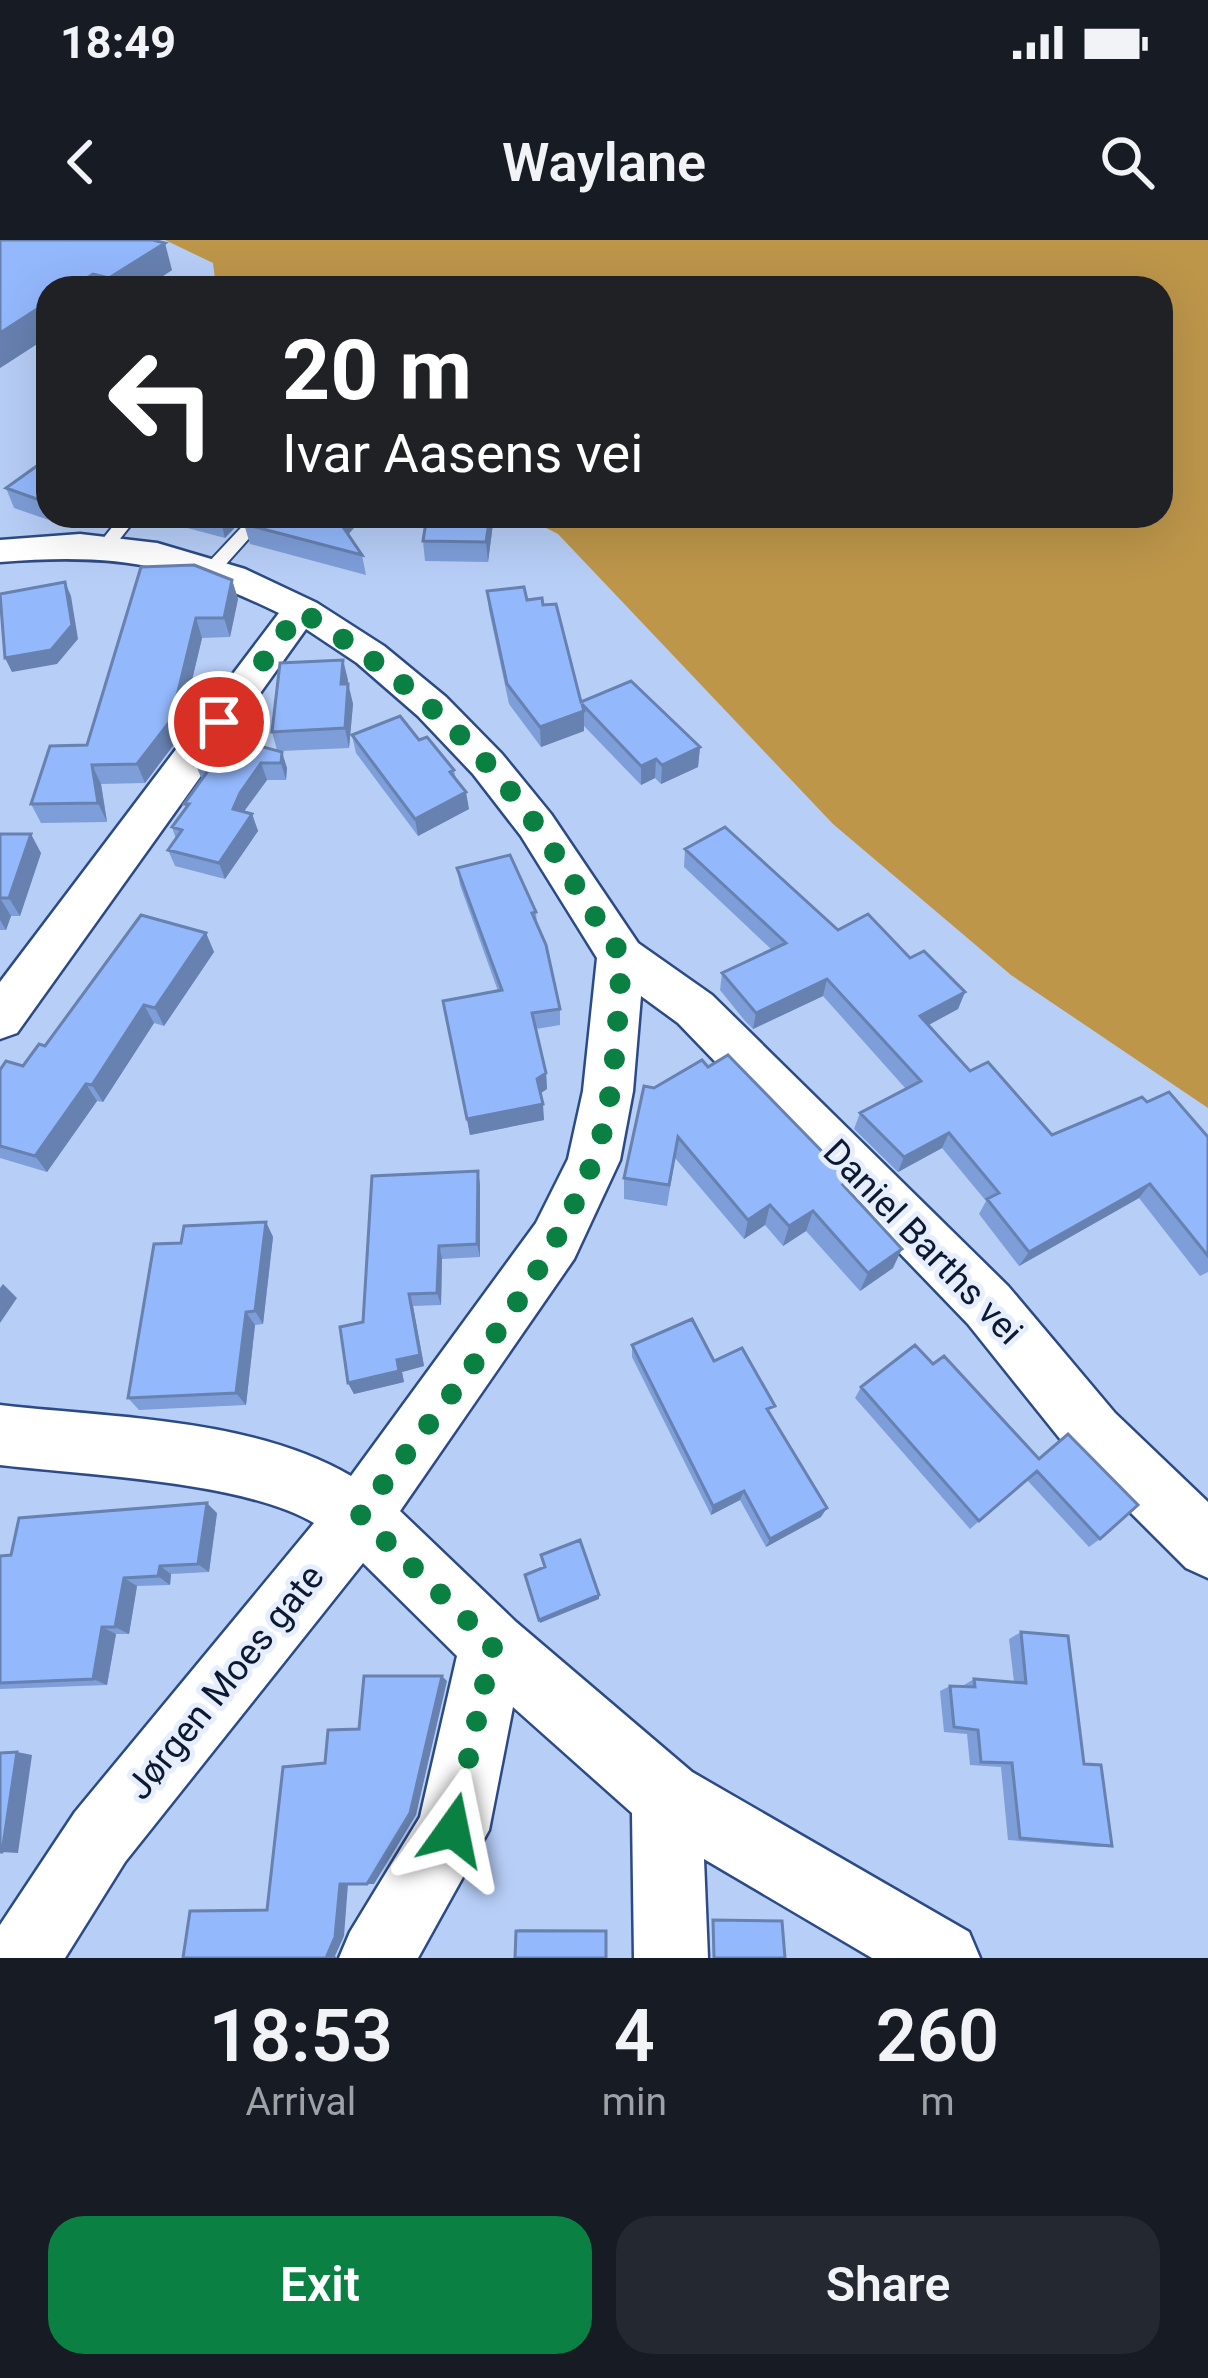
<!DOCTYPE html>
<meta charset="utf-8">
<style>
body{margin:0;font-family:Roboto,sans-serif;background:#242831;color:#f1f3f6;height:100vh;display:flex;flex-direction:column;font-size:45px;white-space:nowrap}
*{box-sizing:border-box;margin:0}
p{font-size:39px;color:#9ea1a6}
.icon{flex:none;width:66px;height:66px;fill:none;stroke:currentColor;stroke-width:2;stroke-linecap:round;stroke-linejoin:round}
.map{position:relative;height:1718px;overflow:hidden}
.details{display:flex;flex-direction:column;background:#171b24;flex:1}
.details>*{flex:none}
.top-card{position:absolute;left:36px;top:36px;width:1137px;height:252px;border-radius:36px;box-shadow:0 12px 48px #0002;background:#202124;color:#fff;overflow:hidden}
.pin{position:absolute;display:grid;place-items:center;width:102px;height:102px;color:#fff;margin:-51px;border:6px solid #fff;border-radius:50%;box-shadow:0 3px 12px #0007}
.me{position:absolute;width:132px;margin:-66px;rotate:12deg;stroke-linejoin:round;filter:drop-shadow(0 0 9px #0008)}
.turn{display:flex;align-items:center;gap:42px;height:252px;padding:0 48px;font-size:54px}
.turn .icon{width:156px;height:156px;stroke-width:2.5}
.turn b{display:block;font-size:84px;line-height:102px}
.eta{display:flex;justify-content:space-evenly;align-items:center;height:204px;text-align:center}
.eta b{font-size:72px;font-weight:600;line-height:84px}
.cta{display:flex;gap:24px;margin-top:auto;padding:24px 48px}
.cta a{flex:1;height:138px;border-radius:36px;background:#0b8043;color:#fff;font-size:48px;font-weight:600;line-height:138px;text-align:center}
.cta a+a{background:#242831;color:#f1f3f6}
.status{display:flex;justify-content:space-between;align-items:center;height:84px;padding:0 60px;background:#171b24;direction:ltr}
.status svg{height:33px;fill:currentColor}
header{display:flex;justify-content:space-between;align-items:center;height:156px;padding:0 48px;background:#171b24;font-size:54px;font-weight:600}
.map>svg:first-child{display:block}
.forest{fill:#bd964a}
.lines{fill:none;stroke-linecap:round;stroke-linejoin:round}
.lane-casing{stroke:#2c4b86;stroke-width:4}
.street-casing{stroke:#2c4b86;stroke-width:5}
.lane{fill:#fff;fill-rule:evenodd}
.street{fill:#fff;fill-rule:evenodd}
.wall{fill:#7e9ed9}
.shaded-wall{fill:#6781b0}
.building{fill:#93b8fc;stroke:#6781b0;stroke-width:3}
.route{stroke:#0b8043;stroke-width:21;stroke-dasharray:0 37.8}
.labels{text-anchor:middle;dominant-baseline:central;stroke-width:10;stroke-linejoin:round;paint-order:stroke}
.street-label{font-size:36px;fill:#0c1932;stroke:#e6eefd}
</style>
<div class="status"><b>18:49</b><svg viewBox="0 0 49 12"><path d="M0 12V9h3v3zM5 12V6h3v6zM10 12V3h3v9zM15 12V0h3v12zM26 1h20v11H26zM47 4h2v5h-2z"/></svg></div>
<header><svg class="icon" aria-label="back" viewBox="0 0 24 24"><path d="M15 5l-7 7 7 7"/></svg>Waylane<svg class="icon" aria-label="search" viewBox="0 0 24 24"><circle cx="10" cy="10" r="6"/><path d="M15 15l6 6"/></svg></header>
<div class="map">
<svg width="1208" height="1718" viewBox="0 0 1208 1718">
<rect width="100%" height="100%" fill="#b7cef7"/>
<!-- forest -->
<path class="forest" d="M165 0H1208V868L1011 735 833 584 558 294 523 276H1161V48H216L213 23Z"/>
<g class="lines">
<!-- lane casing -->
<g class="lane-casing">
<path id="lane" d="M121 276H138L112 309H100L98 305Z
M252 276H269L219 332H207V324Z"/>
</g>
<!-- street casing -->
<g class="street-casing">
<path id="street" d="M80 294 157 303 245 329 317 363 384 406 446 457 502 514 551 574 638 703 712 755 1008 1046 1115 1173 1208 1262V1338L1186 1328 1073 1215 968 1084 678 783 641 756 633 851 620 920 574 1019 400 1271 516 1382 692 1532 969 1692 980 1718H872L704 1619 708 1718H634L632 1573 513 1467 489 1590 418 1718H339L350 1692 420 1577 457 1416 363 1323 125 1622 65 1718H0V1685L75 1572 314 1283C243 1241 85 1235 0 1225V1165C112 1178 253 1178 351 1236L536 983 568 919 583 851 597 718 521 596 473 534 418 476 357 423 306 389 17 793 0 799V742L279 373C176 323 114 313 0 322V300Z"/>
</g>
<!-- lane -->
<use href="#lane" class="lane"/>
<!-- street -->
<use href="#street" class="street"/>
</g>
<!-- wall -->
<path class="wall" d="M0 0 172 30 145 48H48V97L0 128Z
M48 218V276H88L72 288 14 268 6 248Z
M142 276H246L225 298Z
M427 276H494L488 322 425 321 423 301Z
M244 284 348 295 362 315 366 335 250 304Z
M141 327 232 340 238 359 230 397 202 398 178 499 145 543 101 544 107 582 41 583 31 564 87 505Z
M487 351 527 360 581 462 700 507 698 527 661 544 655 538 641 545 584 486V491L541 507 509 464 489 370Z
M343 420 353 464 349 508 281 511 287 528 286 540H267L245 570 244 572 252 574 258 591 225 639 175 626 168 610 176 599 172 587 186 568 184 564 202 540 196 525 277 510 272 492Z
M352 495 454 530 456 539 469 569 418 596 356 513Z
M0 594 41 613 20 676H11L6 690H0Z
M685 609 838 690 910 718 965 752 958 769 928 785 970 831 1052 895 1147 862 1208 897V1032L1200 1036 1139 958 1019 1026 979 974 986 961 942 908 898 932 854 889 860 873 906 849 823 756 753 789 745 781 720 750 722 733 772 710 684 627Z
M457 628 536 672 537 685 560 769V785L536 789 546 833 547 849 540 853 544 880 470 895 443 761 498 751 460 645Z
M206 693 214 712 164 786 154 783 103 862 97 861 47 932 0 918V830L23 826 45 806Z
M654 848 851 941 847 950 893 1028 860 1051 806 991 783 1006 765 985 744 999 675 918 667 966 624 959V938Z
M478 931 480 945V1017L442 1019 441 1065 413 1066 424 1126 402 1132 404 1142 354 1154 348 1143Z
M266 982 273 997 263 1084 255 1085 246 1165 139 1170 128 1158 181 1003Z
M632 1105 714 1121 771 1176 821 1277 766 1307 740 1260 711 1275 632 1117Z
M944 1116 1100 1299 1089 1307 1027 1240 970 1289 855 1158 861 1147 933 1124Z
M217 1273 209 1332 171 1334 170 1345 137 1346 129 1394H116L107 1445 0 1449V1316L11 1315Z
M1021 1392 1084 1524 1112 1606 1097 1607 1008 1600 1001 1527 970 1525 967 1494 944 1492 940 1451 950 1446 964 1447V1445L974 1439 1014 1442 1009 1399Z
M519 1689 606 1690V1718L516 1691Z"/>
<!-- shaded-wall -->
<path class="shaded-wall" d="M165 3 172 30 145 48H112L109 38Z
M93 34 97 48H71Z
M48 62V97L0 128V93Z
M67 276H88L72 288Z
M222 276H246L225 298 220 278Z
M343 276H364L343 301 339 281Z
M490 276H494L488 322 486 302Z
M232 340 238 359 230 397 224 378Z
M65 342 71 356 78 399 57 424 12 432 5 418Z
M196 378 202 398 178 499 145 543 137 524Z
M343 420 348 440 346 464 341 444Z
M348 444 353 464 349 508 345 488Z
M584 471V491L541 507 540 487Z
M700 507 698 527 661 544 662 525Z
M282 512 287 528 286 540 281 523Z
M656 519 655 538 641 545V526Z
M261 523 267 540 245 570 238 586 233 569 240 553Z
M92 525 101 544 107 582 98 563Z
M466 552 469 569 418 596 415 579Z
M252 574 258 591 225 639 219 623Z
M31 594 41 613 20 676 9 658Z
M0 658 11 676 6 690 0 680Z
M206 693 214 712 164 786 155 768Z
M827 739 823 756 753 789 756 773Z
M965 752 958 769 914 793 920 776Z
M144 765 154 783 103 862 92 845Z
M546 833 547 849 538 855 537 839Z
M86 844 97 861 47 932 35 916Z
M543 864 544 880 470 895 467 879Z
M949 893 942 908 898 932 904 917Z
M478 931 480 945V1017L477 1004Z
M1150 944 1139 958 1019 1026 1029 1012Z
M770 965 765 985 744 999 748 980Z
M813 971 806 991 783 1006 789 986Z
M266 982 273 997 263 1084 255 1071Z
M439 1006 442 1019 441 1065 437 1053Z
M902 1009 893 1028 860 1051 868 1033Z
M3 1044 17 1058 0 1083V1048Z
M409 1054 413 1066 424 1126 402 1132 404 1142 354 1154 348 1143 397 1120Z
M246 1072 255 1085 246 1165 236 1153Z
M744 1251 740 1260 711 1275 713 1266Z
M207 1263 217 1273 209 1332 198 1324Z
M827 1268 821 1277 766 1307 770 1299Z
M160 1326 171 1334 170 1345 158 1336Z
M124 1338 137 1346 129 1394 115 1387Z
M599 1355V1359L540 1383 539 1380Z
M102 1387 116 1394 107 1445 93 1439Z
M442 1436 447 1441 416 1575 374 1644H367Z
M17 1512 32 1515 18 1613 2 1612Z
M340 1644H348L344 1696 335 1716 337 1718H326Z"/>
<!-- building -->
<path class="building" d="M0 0H153L165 3 109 38 93 34 71 48H48V62L0 93Z
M48 218V263L6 248Z
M252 276H343L339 281 362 315 244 284Z
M427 276H490L486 302 423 301Z
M194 325 232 340 224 378H196L171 480 137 524 92 525 98 563 31 564 50 506 87 505 141 327Z
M65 342 72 385 51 410 5 418 0 354Z
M524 347 527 360 542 358 543 365 556 364 581 462 631 441 700 507 662 525 656 519 641 526 582 464 584 471 540 487 507 444 487 351Z
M343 420 341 444H348L345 488 272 492 280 423Z
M400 476 419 500 427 497 454 530 450 532 466 552 415 579 352 495Z
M218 495 282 512 281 523H261L240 553 233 569 252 574 219 623 168 610 182 590 172 587 189 564H184L213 524 196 525Z
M725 587 838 690 868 674 910 718 924 711 965 752 920 776 970 831 988 822 1052 895 1142 857 1147 862 1169 852 1208 897V1016L1150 944 1029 1012 987 959 999 953 949 893 904 917 860 873 921 841 827 739 756 773 722 733 786 703 685 609Z
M0 594H31L9 658H0Z
M510 615 536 672 532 673 546 705 560 769 532 773 546 833 537 839 543 864 467 879 443 761 502 750 457 628Z
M141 675 206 693 155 768 144 765 92 845 86 844 35 916 0 906V830L6 821 23 826 39 804 45 806Z
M728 815 851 941 843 945 902 1009 868 1033 813 971 789 986 770 965 748 980 678 897 669 945 624 938 644 846 654 848 702 820 708 827Z
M478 931 477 1004 439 1006 437 1053 409 1054 420 1115 397 1120 399 1131 348 1143 340 1087 363 1082 372 936Z
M266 982 255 1071 246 1072 236 1153 128 1158 154 1004 181 1003 184 986Z
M692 1079 714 1121 742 1108 775 1166 767 1169 827 1268 770 1299 744 1251 713 1266 632 1105Z
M915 1105 933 1124 944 1116 1039 1219 1068 1194 1138 1265 1100 1299 1037 1231 979 1281 861 1147Z
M207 1263 198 1324 160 1326 158 1336 124 1338 115 1387H102L93 1439 0 1443V1316L11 1315 19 1278Z
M580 1300 599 1355 539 1380 525 1335 545 1327 541 1315Z
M1021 1392 1068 1396 1084 1524 1101 1525 1112 1606 1020 1598 1012 1523 981 1522 978 1490 954 1487 950 1446 975 1447 974 1439 1026 1443Z
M364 1436H442L410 1573 367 1644H340L335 1697 326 1718H183L190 1671 267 1670 283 1527 325 1523 328 1490 359 1489Z
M17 1512 2 1612H0V1513Z
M713 1680 782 1681 785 1718H714Z
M516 1691H606V1718H515Z"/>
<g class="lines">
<!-- route -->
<path class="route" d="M219 482 300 371C392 428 473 496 536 585 566 628 591 673 622 716 617 779 616 866 592 924 540 1053 441 1163 360 1276L493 1405 453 1590"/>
</g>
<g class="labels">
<!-- street labels -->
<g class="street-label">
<text transform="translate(923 1002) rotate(46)">Daniel Barths vei</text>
<text transform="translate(225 1442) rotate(-51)">Jørgen Moes gate</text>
</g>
</g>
</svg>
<div class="pin" style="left:219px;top:482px;background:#d93025"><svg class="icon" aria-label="arrive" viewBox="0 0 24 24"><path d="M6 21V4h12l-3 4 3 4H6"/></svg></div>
<svg class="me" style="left:453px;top:1590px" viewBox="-20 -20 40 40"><path d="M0-17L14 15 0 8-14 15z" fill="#0b8043" stroke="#fff" stroke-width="4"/></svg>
<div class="top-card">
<div class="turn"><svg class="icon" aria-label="left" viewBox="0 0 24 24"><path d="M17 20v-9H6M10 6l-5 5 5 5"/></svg><div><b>20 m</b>Ivar Aasens vei</div></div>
</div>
</div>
<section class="details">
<div class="eta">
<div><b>18:53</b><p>Arrival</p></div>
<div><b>4</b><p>min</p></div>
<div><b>260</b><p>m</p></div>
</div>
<div class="cta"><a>Exit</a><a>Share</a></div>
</section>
